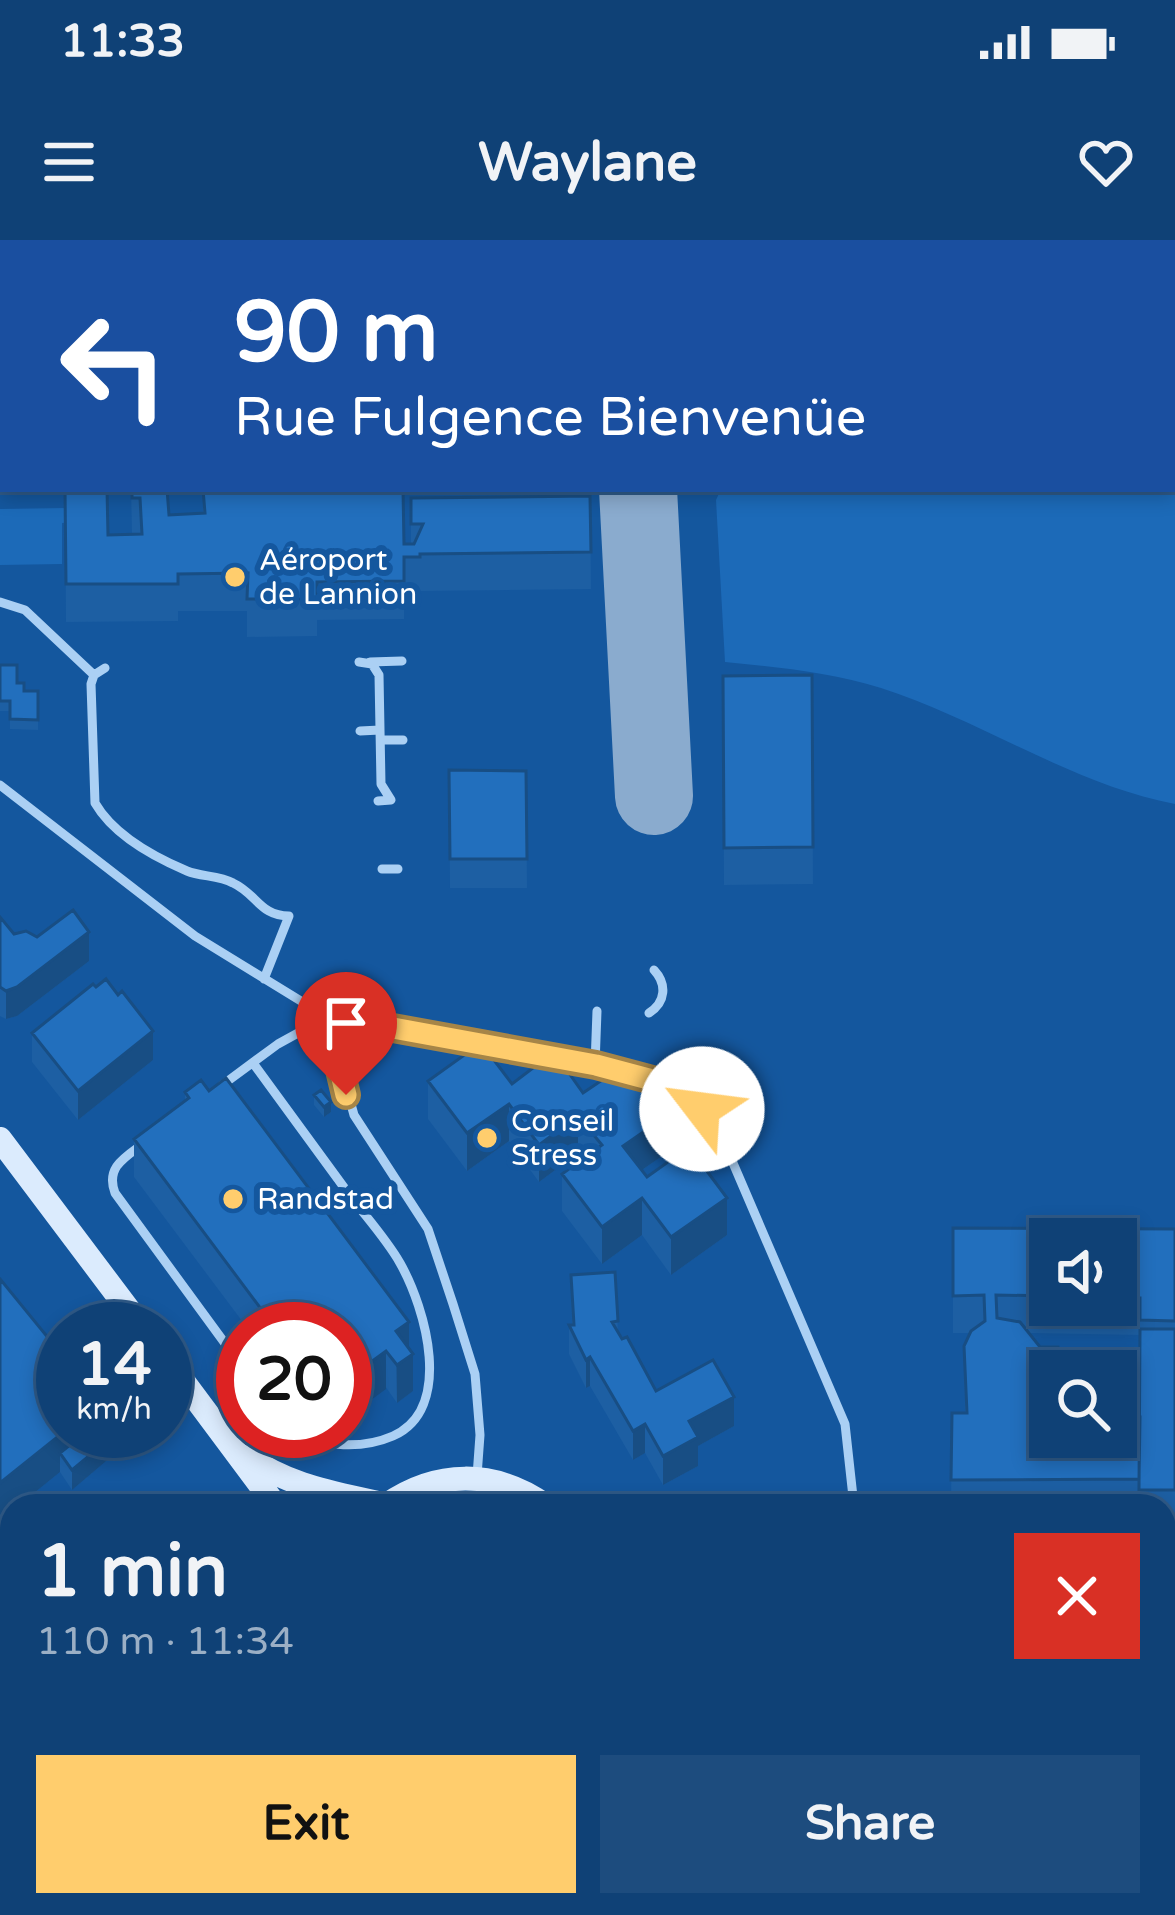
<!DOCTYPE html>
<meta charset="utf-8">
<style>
body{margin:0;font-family:"Varela Round",sans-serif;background:#1d4c7e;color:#f1f3f6;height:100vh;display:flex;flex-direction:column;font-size:45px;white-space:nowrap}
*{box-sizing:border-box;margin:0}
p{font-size:39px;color:#9bafc5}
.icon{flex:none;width:66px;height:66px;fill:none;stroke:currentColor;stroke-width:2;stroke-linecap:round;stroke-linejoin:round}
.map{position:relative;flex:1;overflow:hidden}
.details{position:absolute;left:0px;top:1254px;width:1176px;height:423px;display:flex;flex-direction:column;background:#0f4176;border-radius:36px 36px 0 0;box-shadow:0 6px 18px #0003,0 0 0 3px #2f5a88}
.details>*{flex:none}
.top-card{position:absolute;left:0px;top:0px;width:1176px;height:252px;box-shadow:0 6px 18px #0003,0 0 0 3px #2f5a88;background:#1a4fa0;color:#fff;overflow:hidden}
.buttons{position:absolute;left:1029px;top:978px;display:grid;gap:24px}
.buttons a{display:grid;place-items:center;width:108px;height:108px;border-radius:0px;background:#0f4176;box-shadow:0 6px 18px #0003,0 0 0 3px #2f5a88;font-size:60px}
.speed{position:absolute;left:36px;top:1062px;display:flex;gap:24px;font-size:60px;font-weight:700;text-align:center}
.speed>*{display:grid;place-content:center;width:156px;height:156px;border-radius:50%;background:#0f4176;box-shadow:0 6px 18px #0003,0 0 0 3px #2f5a88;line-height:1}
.speed small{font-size:30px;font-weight:400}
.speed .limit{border:18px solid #d22;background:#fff;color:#111}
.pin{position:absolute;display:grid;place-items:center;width:102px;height:102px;color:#fff;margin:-123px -51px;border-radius:50% 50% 50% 0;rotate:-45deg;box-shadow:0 0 12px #0007}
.pin .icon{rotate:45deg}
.me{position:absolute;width:132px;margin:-66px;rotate:300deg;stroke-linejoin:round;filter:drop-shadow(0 0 9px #0008)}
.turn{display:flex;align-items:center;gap:42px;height:252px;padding:0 36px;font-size:54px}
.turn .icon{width:156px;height:156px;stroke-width:2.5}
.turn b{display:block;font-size:84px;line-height:102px}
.round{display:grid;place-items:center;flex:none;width:126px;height:126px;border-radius:0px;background:#1d4c7e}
.overview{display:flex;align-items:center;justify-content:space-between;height:204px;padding:0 36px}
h1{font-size:72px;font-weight:800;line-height:90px}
.button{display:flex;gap:24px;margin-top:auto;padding:24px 36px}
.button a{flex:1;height:138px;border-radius:0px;background:#ffcd6d;color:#111;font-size:48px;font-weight:800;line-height:138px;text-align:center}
.button a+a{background:#1d4c7e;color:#f1f3f6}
.status{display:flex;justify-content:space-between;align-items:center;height:84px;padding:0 60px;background:#0f4176;direction:ltr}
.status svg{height:33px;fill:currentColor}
header{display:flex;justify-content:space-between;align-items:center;height:156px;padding:0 36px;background:#0f4176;font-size:54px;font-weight:800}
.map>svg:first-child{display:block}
.green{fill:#1c6ab8}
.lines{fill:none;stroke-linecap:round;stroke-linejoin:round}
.taxiway{stroke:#8aabce;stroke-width:78}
.service{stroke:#abd0f4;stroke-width:9}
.minor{stroke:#abd0f4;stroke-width:12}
.tertiary{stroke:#abd0f4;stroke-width:21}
.secondary{stroke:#dbebfd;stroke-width:24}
.wall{fill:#1d5fa3;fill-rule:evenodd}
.shaded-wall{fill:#184e84}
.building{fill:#226fbd;stroke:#184e84;stroke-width:3}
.route-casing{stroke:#a68547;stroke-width:30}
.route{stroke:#ffcd6d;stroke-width:21}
.poi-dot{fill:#ffcd6d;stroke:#14579e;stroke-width:4.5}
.labels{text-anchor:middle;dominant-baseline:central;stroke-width:12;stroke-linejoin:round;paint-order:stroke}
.poi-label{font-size:30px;fill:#fff;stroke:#14579e;text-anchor:start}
</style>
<div class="status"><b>11:33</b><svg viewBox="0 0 49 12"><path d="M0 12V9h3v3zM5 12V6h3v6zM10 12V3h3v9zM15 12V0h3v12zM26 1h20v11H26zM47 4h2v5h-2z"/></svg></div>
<header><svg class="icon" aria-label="menu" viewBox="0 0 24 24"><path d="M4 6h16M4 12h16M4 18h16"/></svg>Waylane<svg class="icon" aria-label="heart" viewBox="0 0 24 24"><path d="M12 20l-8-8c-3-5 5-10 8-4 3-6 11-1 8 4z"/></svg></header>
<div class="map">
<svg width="1175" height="1675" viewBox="0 0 1175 1675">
<rect width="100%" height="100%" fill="#14579e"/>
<!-- green -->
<path class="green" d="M577 0H1175V564C1071 544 981 480 881 448 830 432 777 427 725 422L716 260 721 249H1173V3Z
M66 268 107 280 62 283V324L0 325V269Z"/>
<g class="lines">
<!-- taxiway -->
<path class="taxiway" d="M234 0 240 3
M519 0 523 3
M130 3 135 0
M0 22 3 21
M0 109 3 108
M638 249 654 556"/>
<!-- service -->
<path class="service" d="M0 362 25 370 94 435
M359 422 372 424 379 435 381 544 391 560 378 561
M370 422 402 421
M105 428 94 435 91 444 95 563C113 594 154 617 187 631 201 637 219 635 233 643 257 654 260 676 289 676L264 739
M360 491 380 490
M381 500H403
M0 545 195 696 327 777 595 825 671 845 696 862 724 902 845 1184 854 1266
M382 629H398
M649 773C666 762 667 744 654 730
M327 777 354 875 428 989 453 1064 475 1134 480 1195 477 1236
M253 823C286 868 318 912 351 957 367 978 387 1000 400 1023 426 1069 454 1169 393 1196 363 1209 323 1208 295 1191
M595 825 597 771
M221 846 278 804 327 777
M140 906C122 919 106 929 115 953L243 1128"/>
<!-- minor -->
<path class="minor" d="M1164 1339H1175
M788 1665 791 1675
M97 1675 98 1665"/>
<!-- tertiary -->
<path class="tertiary" d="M0 1552H12"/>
<!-- secondary -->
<path class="secondary" d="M0 899 143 1089
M165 1117 276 1266
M248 1217C290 1247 336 1253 386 1265
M385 1266C436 1230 494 1229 546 1266
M559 1665 562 1675"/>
</g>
<!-- wall -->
<path class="wall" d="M65 249 108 295H132L131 249 169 275 203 273V249L404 304H411V258L590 256 591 349 420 351V355H404V379L317 380V396L247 397V371H178V381L66 382Z
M0 425 24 451H38V490L10 489V471H0Z
M812 435 813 644 724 645 723 436Z
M449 530 526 531 527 648H450Z
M0 677 14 694 37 697 89 721 17 776 6 779 0 776Z
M32 793 153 820 78 880 32 822Z
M428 841 512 844 583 853 665 914 642 930 647 937 727 995 671 1035 642 995 602 1024 562 971V934L583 919 578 913 539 942 509 901 467 931 428 879Z
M209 851 409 1108 413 1151 397 1163 345 1089H248L134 937V899L185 861V852Z
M314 855 331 872 324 877 314 865Z
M953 988 1175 989V1279H1164V1266H951L952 1173H965L964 1106 970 1093H953ZM1050 999H1116V1065H1050ZM1029 1093 1140 1095 1139 1177 1036 1173V1159H1050V1131H1059L1058 1107H1040Z
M615 1032 618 1093 656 1151 734 1186 698 1206V1226L663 1245 645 1213 633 1220 590 1146 586 1148 569 1114V1085H572L571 1035Z
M0 1039 112 1216 72 1250 60 1232 18 1266H12V1271L0 1281Z
M1164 1388H1175V1499H1164Z
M648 1665H756L758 1675H650Z"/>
<!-- shaded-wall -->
<path class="shaded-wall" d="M89 692V721L17 776 6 779V751Z
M153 791V820L78 880V851Z
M331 862V872L324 877V867Z
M509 864V901L467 931V893Z
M578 876V913L539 942V905Z
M665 877V914L623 943V906Z
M642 958V995L602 1024V987Z
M727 958V995L671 1035V997Z
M409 1082V1117L413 1114V1151L397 1163 396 1091Z
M386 1111V1149L345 1179V1141Z
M590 1117V1146L586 1148V1120Z
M734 1157V1186L698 1206V1226L663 1245V1216L689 1181Z
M645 1184V1213L633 1220V1191Z
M65 1191H100L60 1213V1232L18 1266H12V1271L0 1281V1243Z
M112 1197V1216L72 1250V1230Z
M205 1665H212V1675H205Z"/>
<!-- building -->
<path class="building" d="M65 249H107L108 295 142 294 140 258H132V249H167L169 275 205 273 203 249H403L404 304H414L423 284H411V258L590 256 591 312 420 314V317H404V341L317 342V359H247L248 333 178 334V344H66Z
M0 425H17V443H24V451H38V480L10 479V461H0Z
M812 435 813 607 724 608 723 436Z
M449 530 526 531 527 619H450Z
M73 670 89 692 17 747 6 751 0 747V677L14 694 26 691 37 697Z
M106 739 118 755 122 751 153 791 78 851 32 793 93 744 96 747Z
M481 803 512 844 554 812 583 853 626 824 665 877 623 906 647 937 689 907 727 958 671 997 642 958 602 987 562 934 602 905 578 876 539 905 509 864 467 893 428 841Z
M226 838 409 1082 396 1091 413 1114 397 1125 386 1111 345 1141V1089H276L134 899 189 858 185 852 201 840 209 851Z
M321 850 331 862 324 867 314 855Z
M953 988 1175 989V1081L1140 1080V1058H1116V999H1050V1056L996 1055 997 1078 1020 1082 1040 1107H1058L1059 1121 1036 1122 1035 1173 1050 1174V1197H1116V1176L1140 1177 1139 1239 951 1240 952 1173H967L964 1106 971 1091 985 1081 984 1055 953 1056Z
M615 1032 618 1081 612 1082 622 1099 627 1097 656 1151 713 1120 734 1157 689 1181 698 1197 663 1216 645 1184 633 1191 590 1117 586 1120 569 1085H574L571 1035Z
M0 1039 63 1116V1191H65L0 1243Z
M1140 1089H1175V1250H1139Z
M87 1191H108L112 1197 72 1230 60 1213Z
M1164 1388H1175V1462L1164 1461Z
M1175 1646V1675H1127L1126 1673 1141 1665H1164V1652Z
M12 1661V1665H18L24 1675H0V1662Z
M212 1665H381L384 1675H216Z
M656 1665H756L758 1675H665L662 1670Z
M929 1665H1060L1066 1675H911Z"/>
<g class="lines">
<!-- route casing -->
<g class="route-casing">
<path id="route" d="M346 855 327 776 596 825 671 845 702 869"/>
</g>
<!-- route -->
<use href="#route" class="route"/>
</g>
<!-- markers -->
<g class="poi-dot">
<circle cx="235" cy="337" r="12"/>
<circle cx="487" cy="898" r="12"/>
<circle cx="233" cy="959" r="12"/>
</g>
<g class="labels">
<!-- poi labels -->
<g class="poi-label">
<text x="259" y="320">Aéroport<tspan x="259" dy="34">de Lannion</tspan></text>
<text x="511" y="881">Conseil<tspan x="511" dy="34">Stress</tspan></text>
<text x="257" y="959">Randstad</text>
</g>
</g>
</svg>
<div class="buttons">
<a><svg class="icon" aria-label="sound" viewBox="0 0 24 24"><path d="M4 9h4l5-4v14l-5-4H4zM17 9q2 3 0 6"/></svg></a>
<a><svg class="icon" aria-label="search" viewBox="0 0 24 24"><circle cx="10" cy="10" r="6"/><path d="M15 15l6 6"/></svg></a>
</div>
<div class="speed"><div>14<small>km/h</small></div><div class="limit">20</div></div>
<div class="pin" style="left:346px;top:855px;background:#d93025"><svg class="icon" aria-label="arrive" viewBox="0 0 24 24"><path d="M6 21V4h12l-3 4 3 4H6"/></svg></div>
<svg class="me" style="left:702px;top:869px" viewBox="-20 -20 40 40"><circle r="19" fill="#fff"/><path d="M0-13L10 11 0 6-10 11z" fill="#ffcd6d"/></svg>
<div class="top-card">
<div class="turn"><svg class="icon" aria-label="left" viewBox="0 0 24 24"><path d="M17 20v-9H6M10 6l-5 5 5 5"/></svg><div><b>90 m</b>Rue Fulgence Bienvenüe</div></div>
</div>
<section class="details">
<div class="overview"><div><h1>1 min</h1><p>110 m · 11:34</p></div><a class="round" style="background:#d93025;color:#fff"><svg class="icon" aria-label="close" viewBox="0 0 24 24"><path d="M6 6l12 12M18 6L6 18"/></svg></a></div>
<div class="button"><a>Exit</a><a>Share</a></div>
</section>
</div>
